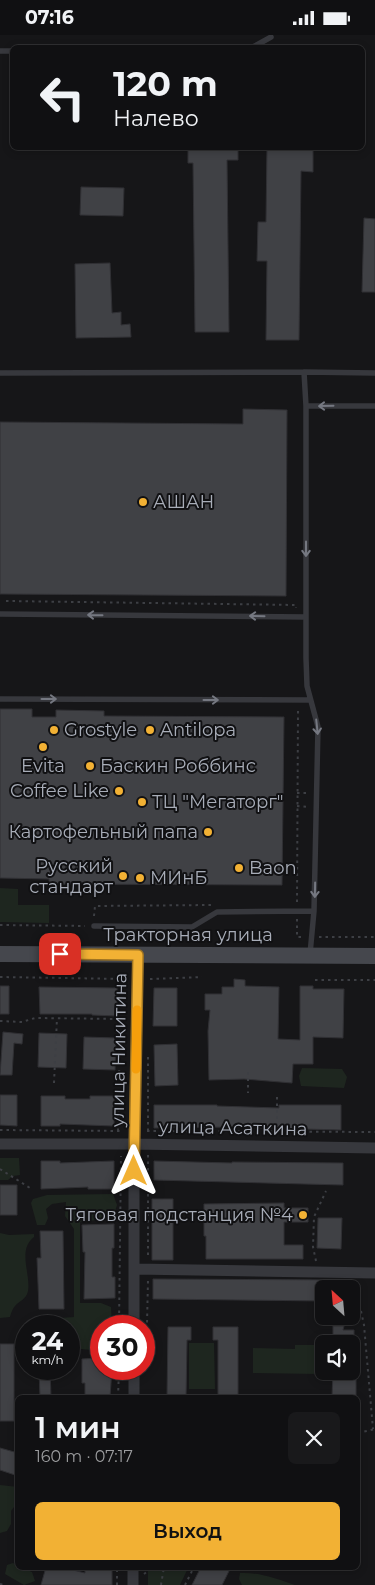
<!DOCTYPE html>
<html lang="ru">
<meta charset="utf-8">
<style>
body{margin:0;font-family:Montserrat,sans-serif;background:#19191b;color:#f1f3f6;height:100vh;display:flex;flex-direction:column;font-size:19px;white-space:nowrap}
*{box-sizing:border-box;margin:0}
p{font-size:16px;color:#9c9d9f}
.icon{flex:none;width:28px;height:28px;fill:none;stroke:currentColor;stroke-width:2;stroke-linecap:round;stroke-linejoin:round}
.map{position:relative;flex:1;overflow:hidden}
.panel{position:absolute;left:15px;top:1360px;width:345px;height:175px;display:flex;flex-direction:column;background:#101012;border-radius:8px;box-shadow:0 2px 8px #0003,0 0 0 1px #303032}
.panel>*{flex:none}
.top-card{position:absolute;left:10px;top:10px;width:355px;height:105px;border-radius:8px;box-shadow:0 2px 8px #0003,0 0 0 1px #303032;background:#101012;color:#f1f3f6;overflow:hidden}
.needle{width:32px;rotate:334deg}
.buttons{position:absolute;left:315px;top:1245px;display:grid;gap:10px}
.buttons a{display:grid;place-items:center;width:45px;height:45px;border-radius:8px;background:#101012;box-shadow:0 2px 8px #0003,0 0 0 1px #303032;font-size:25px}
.speed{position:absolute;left:15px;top:1280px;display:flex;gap:10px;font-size:25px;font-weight:700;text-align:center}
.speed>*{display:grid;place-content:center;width:65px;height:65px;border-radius:50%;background:#101012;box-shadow:0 2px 8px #0003,0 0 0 1px #303032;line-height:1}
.speed small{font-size:12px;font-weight:400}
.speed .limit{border:8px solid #d22;background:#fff;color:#111}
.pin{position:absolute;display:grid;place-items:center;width:42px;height:42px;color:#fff;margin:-21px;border-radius:10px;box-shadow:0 2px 8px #0006}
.me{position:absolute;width:55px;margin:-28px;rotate:0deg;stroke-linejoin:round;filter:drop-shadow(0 0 4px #0008)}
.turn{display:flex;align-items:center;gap:18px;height:105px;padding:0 20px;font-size:22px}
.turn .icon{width:65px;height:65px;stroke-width:2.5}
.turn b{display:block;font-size:35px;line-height:42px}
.round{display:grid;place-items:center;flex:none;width:52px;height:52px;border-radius:8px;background:#19191b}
.head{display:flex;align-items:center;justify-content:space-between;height:85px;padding:0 20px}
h1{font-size:30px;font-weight:600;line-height:38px}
.action{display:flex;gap:10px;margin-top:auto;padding:10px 20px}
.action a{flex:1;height:58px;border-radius:8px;background:#f2b134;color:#111;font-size:20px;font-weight:600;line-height:58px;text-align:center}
.status{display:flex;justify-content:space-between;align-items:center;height:35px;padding:0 25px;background:#101012;direction:ltr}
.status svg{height:14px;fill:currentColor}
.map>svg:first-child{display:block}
.green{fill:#1e261f}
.building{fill:#404145;stroke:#303034}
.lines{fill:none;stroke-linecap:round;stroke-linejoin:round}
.path{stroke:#3d3f44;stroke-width:2;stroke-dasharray:2.5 4;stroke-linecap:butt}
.service{stroke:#37383d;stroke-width:5.5}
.minor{stroke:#37383d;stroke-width:11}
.secondary{stroke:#45474d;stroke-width:16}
.oneway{stroke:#757881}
.route-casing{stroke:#9d7322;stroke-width:12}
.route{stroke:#f2b134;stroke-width:9}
.slow{stroke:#f59e0b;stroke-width:9}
.poi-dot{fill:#f2b134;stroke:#111113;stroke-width:2}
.labels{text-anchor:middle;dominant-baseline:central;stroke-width:4;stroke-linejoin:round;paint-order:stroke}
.poi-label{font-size:18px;fill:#a8adb8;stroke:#111113;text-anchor:start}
.street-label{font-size:18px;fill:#a8adb8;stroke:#111113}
</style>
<div class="status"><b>07:16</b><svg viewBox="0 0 49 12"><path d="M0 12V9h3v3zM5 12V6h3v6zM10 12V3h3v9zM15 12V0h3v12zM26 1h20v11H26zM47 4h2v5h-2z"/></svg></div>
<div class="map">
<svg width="375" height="1550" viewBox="0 0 375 1550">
<rect width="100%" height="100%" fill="#161618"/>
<!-- green -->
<path class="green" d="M0 853 18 854V870H49V888L0 887Z
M302 1033 342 1034 347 1042 344 1053 301 1051 299 1041Z
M0 1123H19L20 1140 13 1141 8 1145H0Z
M113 1159 117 1170 113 1183 80 1187V1268H101L111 1272 112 1291H101V1316L81 1314 73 1303 69 1302V1291H49L46 1284 74 1282V1194L65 1181 66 1167 52 1169 46 1174 48 1183 45 1190H37L31 1168 33 1164 47 1160Z
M0 1198 9 1200 34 1199V1202C17 1215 31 1239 28 1256 26 1265 20 1265 15 1271 13 1273 11 1278 10 1282L0 1283Z
M189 1308H214L215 1354H189Z
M295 1310H319L318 1339 253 1338V1313L295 1314Z
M0 1450 18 1452 17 1468 11 1476V1489L7 1496 0 1498Z
M13 1528 17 1530 18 1532 22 1533 32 1537 35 1546 24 1550 5 1539 7 1530Z
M148 1533V1532L188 1533 180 1550H148Z
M240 1538C259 1537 277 1544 295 1550H242L239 1544Z"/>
<!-- building -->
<path class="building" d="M188 112H238V125H227L229 297H195L193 128H188Z
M267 112H313V137L301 136 299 305H266L267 226H257L258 187H266Z
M81 152 124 153 123 181 80 180Z
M364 183 375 184V257H362Z
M110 228 112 278 121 277V290L130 289 131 302 76 303 75 229Z
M243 374 287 375 286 561 0 559V387L243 389Z
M0 674H32V682H56V675L104 676V681L284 682 282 850 49 849V844L0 843Z
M234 944 245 945V951L279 952 278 1004 300 1005V951H313V954H344L343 1003 313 1002V1029H293L292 1048 244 1044 209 1045 208 996 210 975H205V959H222V952H234Z
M0 951H9V979H0Z
M39 952 117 953V981L92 980V979H40Z
M154 953H177V991H153Z
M3 997 23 999 22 1009 14 1008 12 1040H0Z
M39 998 67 999 66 1033 38 1032Z
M84 1002 116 1003 115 1035 83 1034Z
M177 1009 178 1050 155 1051 154 1010Z
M0 1060H17V1091L0 1090Z
M41 1061H65V1064H90V1061H114V1091L60 1089V1091H41Z
M154 1070H217V1071L279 1073V1070H341V1095L231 1092 154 1093Z
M41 1126H60V1128L114 1126V1154H88V1152L41 1154Z
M154 1126 232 1128V1127L343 1128V1150L154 1145Z
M0 1150H17V1180H0Z
M152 1164H173V1225H152Z
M284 1168V1173H308V1187H284V1210H303V1224H206V1201H204V1169Z
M318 1183H342L341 1214 317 1213Z
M114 1189V1213H112V1242H115V1263L84 1264 85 1217H83L82 1190Z
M40 1196H63L64 1274H39L37 1223H41Z
M153 1244 342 1245V1254H324V1266L153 1264Z
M333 1291H344L343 1295H354V1309H333Z
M168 1292H191V1305H187L186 1362H167Z
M213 1292H238V1362H218V1305H213Z
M0 1309H14V1386H0Z
M101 1323V1334H112L110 1362H85V1348H82V1324Z
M39 1334H50L51 1362H40Z
M333 1336H356V1362H332Z
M0 1413 18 1418V1441L0 1435Z
M46 1532H61L85 1538V1532H112V1550H41Z
M201 1532H222L229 1536 222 1550H192Z"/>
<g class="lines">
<!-- path -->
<path class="path" d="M6 566 296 570V573
M297 758H307
M297 771 309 772
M297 867 298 674
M94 881 95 871 212 870
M297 884V902H304
M0 890 85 891
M319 902H375
M0 942 125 944
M150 944 202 942
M315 945H375
M0 986 22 987 35 983 120 984
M148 1022V1098
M248 1037V1058
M54 1048 57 983
M0 1095 123 1096
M118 1096 121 944
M147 1096 375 1097
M277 1097V1058
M148 1120V1223
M0 1134 30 1153
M316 1226 313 1212 314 1182 326 1156
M361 1276 364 1290 373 1394
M119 1291 121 1121
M146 1333 148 1245
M118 1362 119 1334
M358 1398 375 1394
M144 1539 153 1532
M0 1549 3 1550
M117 1550V1532
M161 1550 164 1532
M185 1550 194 1532"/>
<!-- service -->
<path class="service" d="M253 12 271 2
M0 16H12
M0 338 304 337
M306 371 304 337 375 338
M0 579 306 582
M0 664 310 665
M94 891 192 892 217 877 314 876
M310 919 314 876 318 692 307 651 306 623V371H375"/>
<!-- minor -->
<path class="minor" d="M0 1109H134L375 1113
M135 1234 375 1238
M134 1291V1109L138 920
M134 1362V1334
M133 1550V1532"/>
<!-- secondary -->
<path class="secondary" d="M0 919 375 921"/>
</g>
<!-- one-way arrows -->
<defs><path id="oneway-shaft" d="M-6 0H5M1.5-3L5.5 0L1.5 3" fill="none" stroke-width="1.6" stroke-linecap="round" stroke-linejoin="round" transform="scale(1.25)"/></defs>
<g class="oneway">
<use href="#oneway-shaft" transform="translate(326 371) rotate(179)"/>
<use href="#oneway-shaft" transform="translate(306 514) rotate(90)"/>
<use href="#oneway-shaft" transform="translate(95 580) rotate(-179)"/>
<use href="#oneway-shaft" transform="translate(257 581) rotate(-179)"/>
<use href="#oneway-shaft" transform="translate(49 664)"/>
<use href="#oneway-shaft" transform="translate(211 665)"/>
<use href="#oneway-shaft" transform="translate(317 692) rotate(84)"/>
<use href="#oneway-shaft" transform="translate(315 855) rotate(91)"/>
</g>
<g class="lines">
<!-- route casing -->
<g class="route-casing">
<path id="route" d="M60 919 138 920 134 1136"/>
</g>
<!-- route -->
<use href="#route" class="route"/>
<!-- slow -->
<path class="slow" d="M136 1034 137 975"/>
</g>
<!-- markers -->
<g class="poi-dot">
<circle cx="143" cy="467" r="5"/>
<circle cx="54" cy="695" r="5"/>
<circle cx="150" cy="695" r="5"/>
<circle cx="43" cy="712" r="5"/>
<circle cx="90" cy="731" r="5"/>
<circle cx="119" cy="756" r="5"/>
<circle cx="142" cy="767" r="5"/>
<circle cx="208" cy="797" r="5"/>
<circle cx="239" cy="833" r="5"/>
<circle cx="123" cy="841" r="5"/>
<circle cx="140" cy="843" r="5"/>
<circle cx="303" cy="1180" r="5"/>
</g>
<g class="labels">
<!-- poi labels -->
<g class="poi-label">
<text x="153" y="467">АШАН</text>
<text x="64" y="695">Grostyle</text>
<text x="160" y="695">Antilopa</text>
<text x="43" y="731" text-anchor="middle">Evita</text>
<text x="100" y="731">Баскин Роббинс</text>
<text x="109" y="756" text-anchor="end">Coffee Like</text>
<text x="152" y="767">ТЦ "Мегаторг"</text>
<text x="198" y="797" text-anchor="end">Картофельный папа</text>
<text x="113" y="831" text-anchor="end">Русский<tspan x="113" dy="21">стандарт</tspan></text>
<text x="249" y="833">Baon</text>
<text x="150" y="843">МИнБ</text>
<text x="293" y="1180" text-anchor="end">Тяговая подстанция №4</text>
</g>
<!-- street labels -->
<g class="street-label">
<text x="188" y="900">Тракторная улица</text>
<text transform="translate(119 1015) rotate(-89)">улица Никитина</text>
<text transform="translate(233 1093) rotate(1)">улица Асаткина</text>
</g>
</g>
</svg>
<div class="buttons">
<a><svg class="needle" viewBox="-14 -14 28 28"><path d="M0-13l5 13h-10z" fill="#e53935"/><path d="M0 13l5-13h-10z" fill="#9c9d9f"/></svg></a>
<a><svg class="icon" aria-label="sound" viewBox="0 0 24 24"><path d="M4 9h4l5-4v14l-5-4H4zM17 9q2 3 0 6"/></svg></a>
</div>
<div class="speed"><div>24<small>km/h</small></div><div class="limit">30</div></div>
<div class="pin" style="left:60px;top:919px;background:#d93025"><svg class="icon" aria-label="arrive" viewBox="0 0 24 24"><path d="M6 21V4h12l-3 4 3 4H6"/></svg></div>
<svg class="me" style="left:134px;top:1136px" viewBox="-20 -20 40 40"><path d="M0-17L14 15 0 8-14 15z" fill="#f2b134" stroke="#fff" stroke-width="4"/></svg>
<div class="top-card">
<div class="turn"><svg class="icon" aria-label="left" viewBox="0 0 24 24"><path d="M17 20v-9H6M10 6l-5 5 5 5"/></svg><div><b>120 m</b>Налево</div></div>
</div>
<section class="panel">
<div class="head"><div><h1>1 мин</h1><p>160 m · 07:17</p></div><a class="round"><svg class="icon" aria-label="close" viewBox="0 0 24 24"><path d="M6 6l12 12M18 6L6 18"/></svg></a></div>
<div class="action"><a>Выход</a></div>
</section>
</div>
